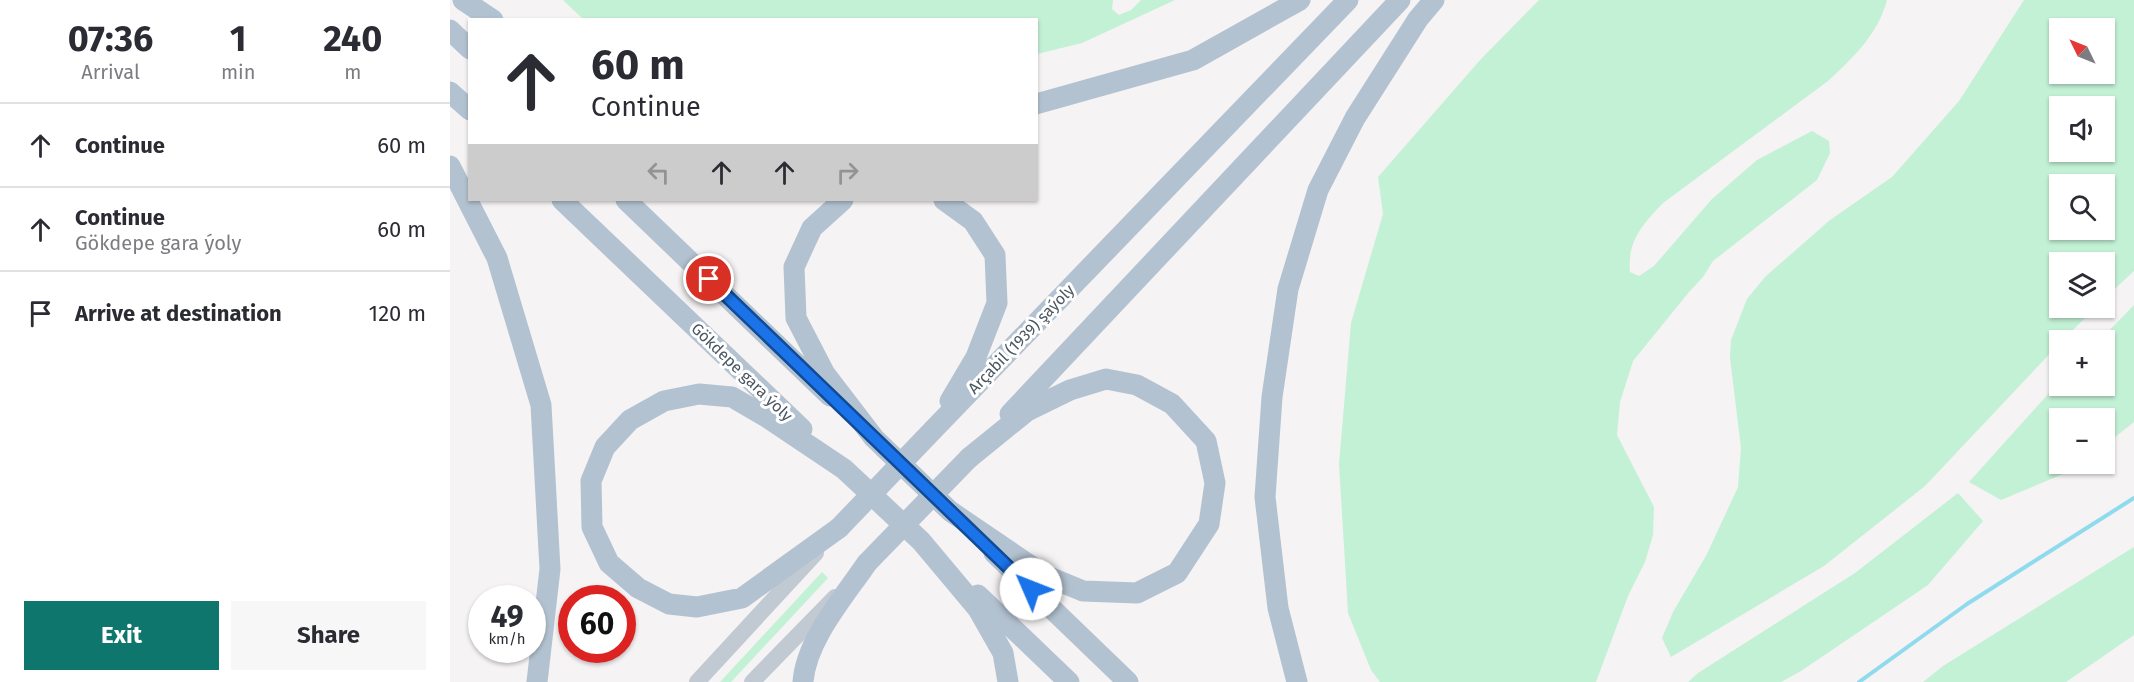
<!DOCTYPE html>
<meta charset="utf-8">
<style>
body{margin:0;font-family:"Fira Sans",sans-serif;background:#f7f7f7;color:#2b2b33;height:100vh;display:flex;flex-direction:column;font-size:22px;white-space:nowrap}
*{box-sizing:border-box;margin:0}
p{font-size:20px;color:#7c7c81}
.icon{flex:none;width:33px;height:33px;fill:none;stroke:currentColor;stroke-width:2;stroke-linecap:round;stroke-linejoin:round}
.map{position:relative;flex:1;overflow:hidden}
.drawer{display:flex;flex-direction:column;background:#fff;width:450px}
.drawer>*{flex:none}
.top-card{position:absolute;left:18px;top:18px;width:570px;height:183px;border-radius:0px;box-shadow:0 2px 4px #0004;background:#fff;color:#2b2b33;overflow:hidden}
.needle{width:39px;rotate:313deg}
.tools{position:absolute;left:1599px;top:18px;display:grid;gap:12px}
.tools a{display:grid;place-items:center;width:66px;height:66px;border-radius:0px;background:#fff;box-shadow:0 2px 4px #0004;font-size:30px}
.speed{position:absolute;left:18px;top:585px;display:flex;gap:12px;font-size:30px;font-weight:700;text-align:center}
.speed>*{display:grid;place-content:center;width:78px;height:78px;border-radius:50%;background:#fff;box-shadow:0 2px 4px #0004;line-height:1}
.speed small{font-size:15px;font-weight:400}
.speed .limit{border:9px solid #d22;background:#fff;color:#111}
.pin{position:absolute;display:grid;place-items:center;width:51px;height:51px;color:#fff;margin:-26px;border:3px solid #fff;border-radius:50%;box-shadow:0 2px 6px #0007}
.me{position:absolute;width:66px;margin:-33px;rotate:314deg;stroke-linejoin:round;filter:drop-shadow(0 0 4px #0008)}
.turn{display:flex;align-items:center;gap:21px;height:126px;padding:0 24px;font-size:27px}
.turn .icon{width:78px;height:78px;stroke-width:2.5}
.turn b{display:block;font-size:42px;line-height:51px}
.lanes{display:flex;align-items:center;height:57px;padding:0 24px;background:#0003;justify-content:center;gap:30px;direction:ltr}
.lanes .off{opacity:.35}
.eta{display:flex;justify-content:space-evenly;align-items:center;height:102px;text-align:center}
.eta b{font-size:36px;font-weight:700;line-height:42px}
.cta{display:flex;gap:12px;margin-top:auto;padding:12px 24px}
.cta a{flex:1;height:69px;border-radius:0px;background:#0f766e;color:#fff;font-size:24px;font-weight:700;line-height:69px;text-align:center}
.cta a+a{background:#f7f7f7;color:#2b2b33}
ul{padding:0;list-style:none}
li{display:flex;align-items:center;gap:18px;height:84px;padding:0 24px;border-top:2px solid #e1e1e2}
li div{flex:1}
li b{display:block;font-size:22px}
li em{font-style:normal}
main{display:flex;flex:1;min-height:0}
.map>svg:first-child{display:block}
.green{fill:#c3f1d5;fill-rule:evenodd}
.lines{fill:none;stroke-linecap:round;stroke-linejoin:round}
.stream{stroke:#90daee;stroke-width:4}
.minor{stroke:#c1cad2;stroke-width:16}
.major{stroke:#b3c2d1;stroke-width:21}
.major-bridge{stroke:#b3c2d1;stroke-width:21}
.route-casing{stroke:#114b97;stroke-width:15}
.route{stroke:#1a73e8;stroke-width:10}
.labels{text-anchor:middle;dominant-baseline:central;stroke-width:6;stroke-linejoin:round;paint-order:stroke}
.street-label{font-size:16px;fill:#4a5661;stroke:#fff}
</style>
<main>
<section class="drawer">
<div class="eta">
<div><b>07:36</b><p>Arrival</p></div>
<div><b>1</b><p>min</p></div>
<div><b>240</b><p>m</p></div>
</div>
<ul>
<li><svg class="icon" aria-label="ahead" viewBox="0 0 24 24"><path d="M12 20V5M6 11l6-6 6 6"/></svg><div><b>Continue</b></div><em>60 m</em></li>
<li><svg class="icon" aria-label="ahead" viewBox="0 0 24 24"><path d="M12 20V5M6 11l6-6 6 6"/></svg><div><b>Continue</b><p>Gökdepe gara ýoly</p></div><em>60 m</em></li>
<li><svg class="icon" aria-label="arrive" viewBox="0 0 24 24"><path d="M6 21V4h12l-3 4 3 4H6"/></svg><div><b>Arrive at destination</b></div><em>120 m</em></li>
</ul>
<div class="cta"><a>Exit</a><a>Share</a></div>
</section>
<div class="map">
<svg width="1684" height="682" viewBox="0 0 1684 682">
<rect width="100%" height="100%" fill="#f5f3f3"/>
<!-- green -->
<path class="green" d="M113 0H663L662 9 669 15 681 10 691 0H725L632 43 587 54 586 20H134Z
M1089 0H1437C1428 34 1403 58 1378 81L1213 203C1193 224 1177 241 1180 272L1189 276 1204 266 1262 199 1307 160 1362 131 1379 141 1380 153 1367 180 1263 261 1253 277 1239 292 1183 361 1170 402 1167 435 1204 507 1203 535 1195 562 1178 596 1146 682H930L921 670 898 613 889 464 901 323 933 214 928 177 1031 59Z
M1574 0H1684V271L1655 298 1654 262H1610V308H1645L1613 340H1610L1609 344 1475 486 1374 566 1221 657 1212 638 1223 612 1257 554 1288 487 1291 448 1280 358 1281 340 1297 299 1315 277 1380 220 1442 177 1509 101ZM1654 28V74H1610V28ZM1610 106H1654V152H1610ZM1610 184H1654V230H1610Z
M1684 305V422L1655 445 1654 418H1610V464H1630L1620 471 1551 500 1519 482 1609 382 1610 386H1654V340H1650Z
M1508 493 1533 521 1478 585 1351 671 1331 682H1238L1248 673 1405 573Z
M1684 547V635L1616 682H1473L1493 666Z
M372 572 378 578 281 682H270Z"/>
<g class="lines">
<!-- stream -->
<path class="stream" d="M1409 682 1517 604 1684 498"/>
<!-- minor -->
<path class="minor" d="M247 682 366 553
M302 682 385 597"/>
<!-- major -->
<path class="major" d="M13 0 43 20
M0 30 20 49
M0 92 20 110
M586 104 743 60 850 0
M0 166 47 258 91 405 100 569 87 682
M112 200 352 429
M176 200 380 396
M393 200 362 228 344 267 346 318 375 374 424 438 500 511 594 575 633 591 687 593 727 573 759 524 765 483 756 441 722 404 687 385 656 379 620 390 577 411 519 458
M494 200 523 221 545 255 547 303 526 357 500 401
M560 414 950 0
M483 430 898 0
M389 528 292 598 247 607 219 604 188 588 159 563 142 527 141 481 155 447 180 420 214 401 249 394 282 397 318 418 394 469 471 541 528 609 553 653 558 682
M544 553 678 682
M528 595 619 682
M353 682C356 640 394 597 417 563
M847 682 828 608 815 497 822 397 838 289 868 190 905 118 968 19 984 0"/>
<!-- major-bridge -->
<path class="major-bridge" d="M389 528 483 430
M417 563 519 458"/>
</g>
<g class="lines">
<!-- route casing -->
<g class="route-casing">
<path id="route" d="M259 279 581 589"/>
</g>
<!-- route -->
<use href="#route" class="route"/>
</g>
<g class="labels">
<!-- street labels -->
<g class="street-label">
<text transform="translate(571 339) rotate(-46)">Arçabil (1939) şaýoly</text>
<text transform="translate(292 372) rotate(44)">Gökdepe gara ýoly</text>
</g>
</g>
</svg>
<div class="tools">
<a><svg class="needle" viewBox="-14 -14 28 28"><path d="M0-13l5 13h-10z" fill="#e53935"/><path d="M0 13l5-13h-10z" fill="#7c7c81"/></svg></a>
<a><svg class="icon" aria-label="sound" viewBox="0 0 24 24"><path d="M4 9h4l5-4v14l-5-4H4zM17 9q2 3 0 6"/></svg></a>
<a><svg class="icon" aria-label="search" viewBox="0 0 24 24"><circle cx="10" cy="10" r="6"/><path d="M15 15l6 6"/></svg></a>
<a><svg class="icon" aria-label="layers" viewBox="0 0 24 24"><path d="M12 4l9 5-9 5-9-5zM3 14l9 5 9-5"/></svg></a>
<a>+</a>
<a>−</a>
</div>
<div class="speed"><div>49<small>km/h</small></div><div class="limit">60</div></div>
<div class="pin" style="left:259px;top:279px;background:#d93025"><svg class="icon" aria-label="arrive" viewBox="0 0 24 24"><path d="M6 21V4h12l-3 4 3 4H6"/></svg></div>
<svg class="me" style="left:581px;top:589px" viewBox="-20 -20 40 40"><circle r="19" fill="#fff"/><path d="M0-13L10 11 0 6-10 11z" fill="#1a73e8"/></svg>
<div class="top-card">
<div class="turn"><svg class="icon" aria-label="ahead" viewBox="0 0 24 24"><path d="M12 20V5M6 11l6-6 6 6"/></svg><div><b>60 m</b>Continue</div></div>
<div class="lanes"><svg class="icon off" aria-label="left" viewBox="0 0 24 24"><path d="M17 20v-9H6M10 6l-5 5 5 5"/></svg><svg class="icon" aria-label="ahead" viewBox="0 0 24 24"><path d="M12 20V5M6 11l6-6 6 6"/></svg><svg class="icon" aria-label="ahead" viewBox="0 0 24 24"><path d="M12 20V5M6 11l6-6 6 6"/></svg><svg class="icon off" aria-label="right" viewBox="0 0 24 24"><path d="M7 20v-9h11M14 6l5 5-5 5"/></svg></div>
</div>
</div>
</main>
